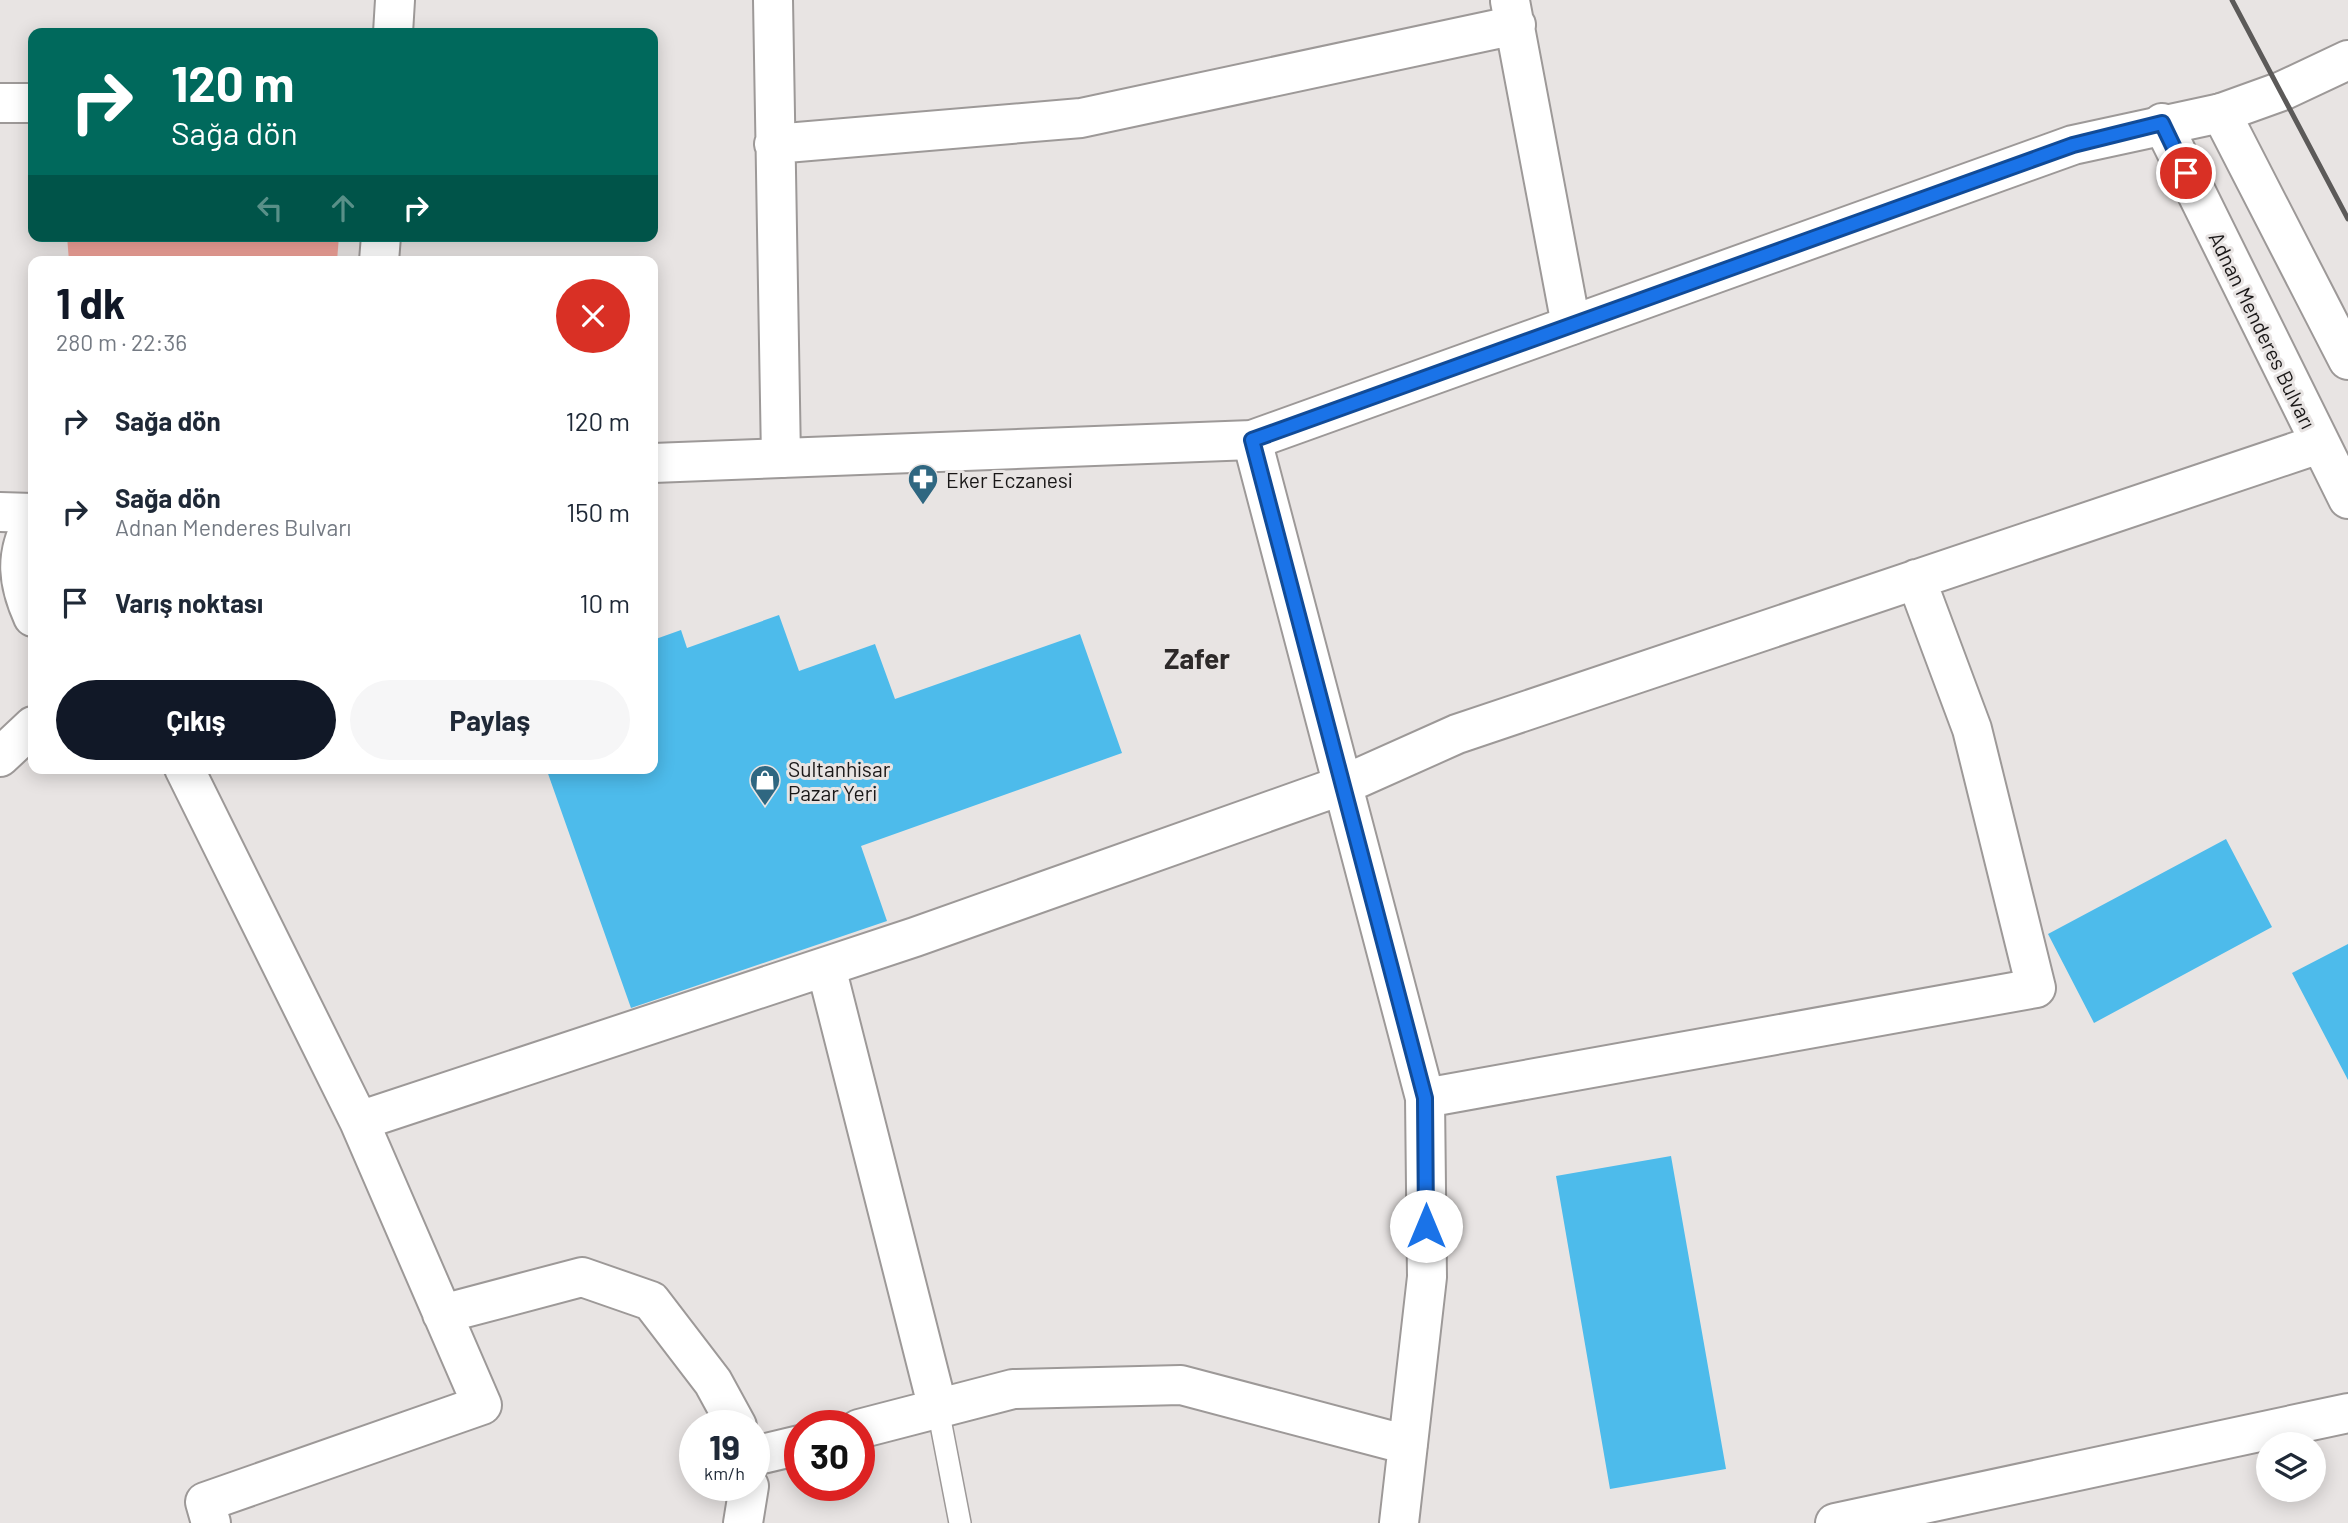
<!DOCTYPE html>
<html lang="tr">
<meta charset="utf-8">
<style>
body{margin:0;font-family:Barlow,sans-serif;background:#f6f6f7;color:#1f2937;height:100vh;display:flex;flex-direction:column;font-size:26px;white-space:nowrap}
*{box-sizing:border-box;margin:0}
p{font-size:23px;color:#747a83}
.icon{flex:none;width:38px;height:38px;fill:none;stroke:currentColor;stroke-width:2;stroke-linecap:round;stroke-linejoin:round}
.map{position:relative;flex:1;overflow:hidden}
.drawer{position:absolute;left:28px;top:256px;width:630px;height:518px;display:flex;flex-direction:column;background:#fff;border-radius:14px;box-shadow:0 4px 18px #0003}
.drawer>*{flex:none}
.guide{position:absolute;left:28px;top:28px;width:630px;height:214px;border-radius:14px;box-shadow:0 4px 18px #0003;background:#00695c;color:#fff;overflow:hidden}
.buttons{position:absolute;left:2256px;top:1432px;display:grid;gap:14px}
.buttons a{display:grid;place-items:center;width:70px;height:70px;border-radius:50%;background:#fff;box-shadow:0 4px 18px #0003;font-size:35px}
.speed{position:absolute;left:679px;top:1410px;display:flex;gap:14px;font-size:35px;font-weight:700;text-align:center}
.speed>*{display:grid;place-content:center;width:91px;height:91px;border-radius:50%;background:#fff;box-shadow:0 4px 18px #0003;line-height:1}
.speed small{font-size:18px;font-weight:400}
.speed .limit{border:10px solid #d22;background:#fff;color:#111}
.pin{position:absolute;display:grid;place-items:center;width:60px;height:60px;color:#fff;margin:-30px;border:4px solid #fff;border-radius:50%;box-shadow:0 2px 7px #0007}
.me{position:absolute;width:77px;margin:-38px;rotate:0deg;stroke-linejoin:round;filter:drop-shadow(0 0 5px #0008)}
.turn{display:flex;align-items:center;gap:24px;height:147px;padding:0 28px;font-size:32px}
.turn .icon{width:91px;height:91px;stroke-width:2.5}
.turn b{display:block;font-size:49px;line-height:60px}
.lanes{display:flex;align-items:center;height:66px;padding:0 28px;background:#0003;justify-content:center;gap:35px;direction:ltr}
.lanes .off{opacity:.35}
.round{display:grid;place-items:center;flex:none;width:74px;height:74px;border-radius:37px;background:#f6f6f7}
.head{display:flex;align-items:center;justify-content:space-between;height:119px;padding:0 28px}
h1{font-size:42px;font-weight:700;line-height:52px;color:#111827}
.button{display:flex;gap:14px;margin-top:auto;padding:14px 28px}
.button a{flex:1;height:80px;border-radius:42px;background:#111827;color:#fff;font-size:28px;font-weight:700;line-height:80px;text-align:center}
.button a+a{background:#f6f6f7;color:#1f2937}
ul{padding:0;list-style:none}
li{display:flex;align-items:center;gap:21px;height:91px;padding:0 28px}
li div{flex:1}
li b{display:block;font-size:26px}
li em{font-style:normal}
.map>svg:first-child{display:block}
.green{fill:#eea097}
.building{fill:#4dbbeb}
.lines{fill:none;stroke-linecap:round;stroke-linejoin:round}
.service-casing{stroke:#9d9998;stroke-width:24}
.minor-casing{stroke:#9d9998;stroke-width:42}
.secondary-casing{stroke:#9d9998;stroke-width:42}
.service{stroke:#fff;stroke-width:21}
.minor{stroke:#fff;stroke-width:38}
.secondary{stroke:#fff;stroke-width:38}
.rail{stroke:#5c5a59;stroke-width:5}
.route-casing{stroke:#114b97;stroke-width:18}
.route{stroke:#1a73e8;stroke-width:12}
.labels{text-anchor:middle;dominant-baseline:central;stroke-width:6;stroke-linejoin:round;paint-order:stroke}
.street-label{font-size:21px;fill:#191717;stroke:#e8e4e3}
.poi-label{font-size:21px;fill:#191717;stroke:#e8e4e3;text-anchor:start}
.district-label{font-size:28px;font-weight:bold;fill:#2d2929;stroke:#e8e4e3}
</style>
<div class="map">
<svg width="2348" height="1523" viewBox="0 0 2348 1523">
<rect width="100%" height="100%" fill="#e8e4e3"/>
<!-- green -->
<path class="green" d="M67 236H339L337 261H69Z"/>
<!-- building -->
<path class="building" d="M779 615 799 671 875 644 895 699 1080 634 1122 753 861 846 887 921 631 1008 546 768H653V640L681 630 687 648Z
M2226 839 2272 927 2094 1023 2048 934Z
M2348 944V1080L2292 973Z
M1671 1156 1726 1469 1610 1489 1556 1176Z"/>
<g class="lines">
<!-- service casing -->
<g class="service-casing">
<path id="service" d="M938 1409 960 1523"/>
</g>
<!-- minor casing -->
<g class="minor-casing">
<path id="minor" d="M773 0 781 458
M1510 1 1571 325
M0 103H33
M2221 113 2348 360
M2162 123 2348 499
M774 144 1081 118 1516 25
M1252 440 1425 1098 1427 1277 1399 1523
M0 512 33 513
M184 768 359 1121 482 1405 205 1502 211 1523
M826 967 938 1409
M1425 1098 2036 988 1972 729 1916 579
M359 1121 915 937 1343 785 1457 734 2319 444
M442 1314 582 1277 651 1301 713 1382 737 1426
M859 1429 1013 1389 1181 1385 1408 1445
M754 1456 800 1445
M743 1523 749 1486
M1835 1523 2348 1413"/>
</g>
<!-- secondary casing -->
<g class="secondary-casing">
<path id="secondary" d="M393 33 395 0
M379 261 381 236
M653 463 1252 440 2073 145 2221 113 2282 91 2348 60
M33 522C14 555 18 584 33 617
M0 757 33 726"/>
</g>
<!-- service -->
<use href="#service" class="service"/>
<!-- minor -->
<use href="#minor" class="minor"/>
<!-- secondary -->
<use href="#secondary" class="secondary"/>
<!-- rail -->
<path class="rail" d="M2232 0 2348 219"/>
</g>
<g class="lines">
<!-- route casing -->
<g class="route-casing">
<path id="route" d="M1426 1226 1425 1098 1252 440 2073 145 2162 123 2186 173"/>
</g>
<!-- route -->
<use href="#route" class="route"/>
</g>
<!-- icons -->
<defs>
<g id="pharmacy-pin" transform="scale(1.575)"><path d="M0 17L-7.5 6A9.5 9.5 0 1 1 7.5 6Z" fill="#2f6781" stroke="#e8e4e3"/><path d="M-2-6h4v4h4v4h-4v4h-4v-4h-4v-4h4Z" fill="#fff"/></g>
<g id="shop-pin" transform="scale(1.575)"><path d="M0 17L-7.5 6A9.5 9.5 0 1 1 7.5 6Z" fill="#2f6781" stroke="#e8e4e3"/><path d="M-5-2.5h2.3a2.7 3.5 0 0 1 5.4 0H5L5.5 6h-11ZM-1.5-2.5h3a1.5 2.3 0 0 0-3 0Z" fill="#fff"/></g>
</defs>
<g fill-rule="evenodd">
<use href="#pharmacy-pin" x="923" y="479"/>
<use href="#shop-pin" x="765" y="780"/>
</g>
<g class="labels">
<!-- street labels -->
<g class="street-label">
<text transform="translate(2263 330) rotate(64)">Adnan Menderes Bulvarı</text>
</g>
<!-- poi labels -->
<g class="poi-label">
<text x="946" y="479">Eker Eczanesi</text>
<text x="788" y="768">Sultanhisar<tspan x="788" dy="24">Pazar Yeri</tspan></text>
</g>
<!-- district labels -->
<g class="district-label">
<text x="1197" y="658">Zafer</text>
</g>
</g>
</svg>
<div class="buttons">
<a><svg class="icon" aria-label="layers" viewBox="0 0 24 24"><path d="M12 4l9 5-9 5-9-5zM3 14l9 5 9-5"/></svg></a>
</div>
<div class="speed"><div>19<small>km/h</small></div><div class="limit">30</div></div>
<div class="pin" style="left:2186px;top:173px;background:#d93025"><svg class="icon" aria-label="arrive" viewBox="0 0 24 24"><path d="M6 21V4h12l-3 4 3 4H6"/></svg></div>
<svg class="me" style="left:1426px;top:1226px" viewBox="-20 -20 40 40"><circle r="19" fill="#fff"/><path d="M0-13L10 11 0 6-10 11z" fill="#1a73e8"/></svg>
<div class="guide">
<div class="turn"><svg class="icon" aria-label="right" viewBox="0 0 24 24"><path d="M7 20v-9h11M14 6l5 5-5 5"/></svg><div><b>120 m</b>Sağa dön</div></div>
<div class="lanes"><svg class="icon off" aria-label="left" viewBox="0 0 24 24"><path d="M17 20v-9H6M10 6l-5 5 5 5"/></svg><svg class="icon off" aria-label="ahead" viewBox="0 0 24 24"><path d="M12 20V5M6 11l6-6 6 6"/></svg><svg class="icon" aria-label="right" viewBox="0 0 24 24"><path d="M7 20v-9h11M14 6l5 5-5 5"/></svg></div>
</div>
<section class="drawer">
<div class="head"><div><h1>1 dk</h1><p>280 m · 22:36</p></div><a class="round" style="background:#d93025;color:#fff"><svg class="icon" aria-label="close" viewBox="0 0 24 24"><path d="M6 6l12 12M18 6L6 18"/></svg></a></div>
<ul>
<li><svg class="icon" aria-label="right" viewBox="0 0 24 24"><path d="M7 20v-9h11M14 6l5 5-5 5"/></svg><div><b>Sağa dön</b></div><em>120 m</em></li>
<li><svg class="icon" aria-label="right" viewBox="0 0 24 24"><path d="M7 20v-9h11M14 6l5 5-5 5"/></svg><div><b>Sağa dön</b><p>Adnan Menderes Bulvarı</p></div><em>150 m</em></li>
<li><svg class="icon" aria-label="arrive" viewBox="0 0 24 24"><path d="M6 21V4h12l-3 4 3 4H6"/></svg><div><b>Varış noktası</b></div><em>10 m</em></li>
</ul>
<div class="button"><a>Çıkış</a><a>Paylaş</a></div>
</section>
</div>
